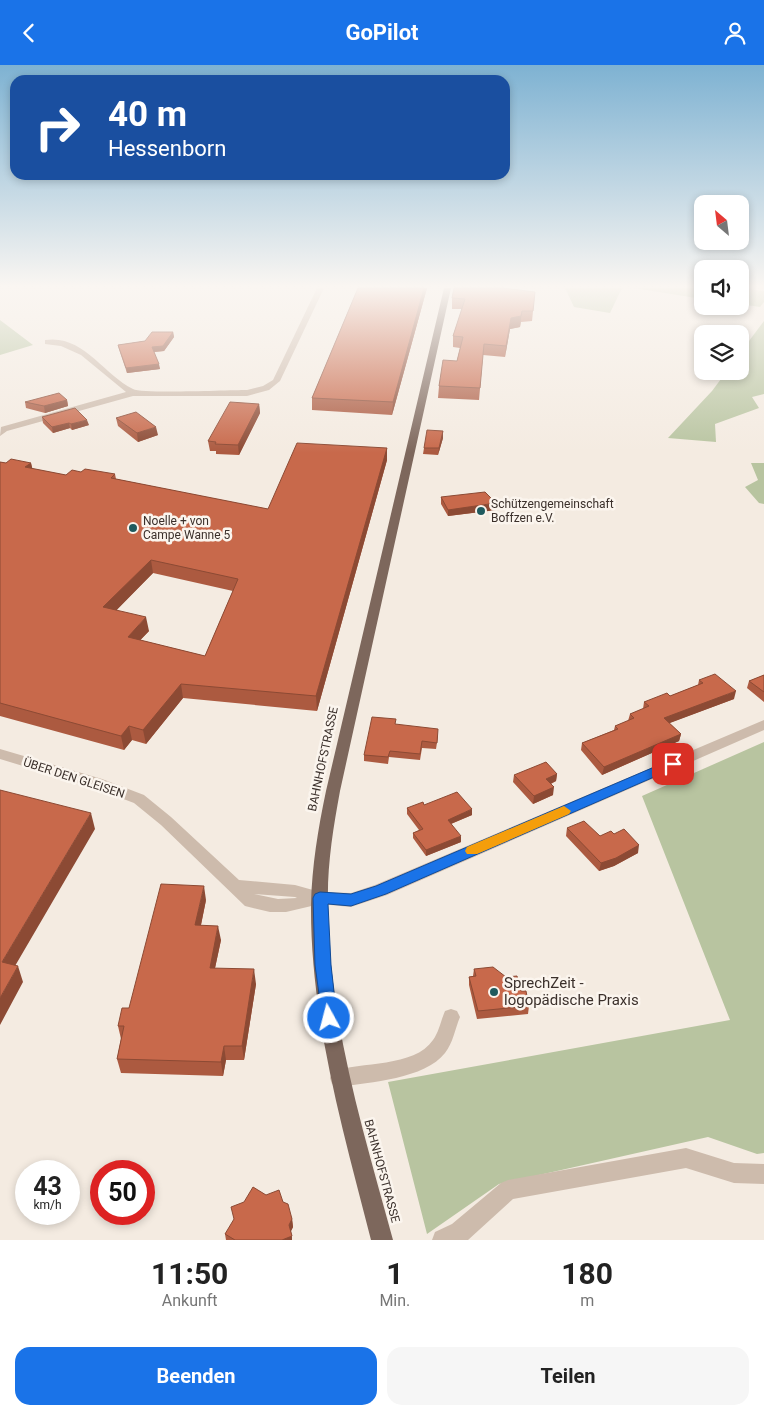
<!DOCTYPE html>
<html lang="de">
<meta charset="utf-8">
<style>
body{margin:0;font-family:Roboto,sans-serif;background:#f6f6f6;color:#222;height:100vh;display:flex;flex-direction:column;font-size:19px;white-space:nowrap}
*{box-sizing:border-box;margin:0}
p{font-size:16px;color:#767676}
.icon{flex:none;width:28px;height:28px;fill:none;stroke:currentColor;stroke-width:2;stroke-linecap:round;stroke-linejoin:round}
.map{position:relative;height:1175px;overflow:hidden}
.details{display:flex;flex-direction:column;background:#fff;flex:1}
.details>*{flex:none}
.banner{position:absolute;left:10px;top:10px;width:500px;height:105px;border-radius:15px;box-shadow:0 2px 8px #0003;background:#1a4fa0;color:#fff;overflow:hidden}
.needle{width:32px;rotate:332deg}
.fabs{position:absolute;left:694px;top:130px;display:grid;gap:10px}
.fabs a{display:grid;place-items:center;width:55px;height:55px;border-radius:10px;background:#fff;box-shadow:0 2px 8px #0003;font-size:25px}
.speed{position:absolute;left:15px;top:1095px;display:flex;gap:10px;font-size:25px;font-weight:700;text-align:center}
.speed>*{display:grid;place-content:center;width:65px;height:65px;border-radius:50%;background:#fff;box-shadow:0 2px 8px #0003;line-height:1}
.speed small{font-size:12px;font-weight:400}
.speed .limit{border:8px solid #d22;background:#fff;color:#111}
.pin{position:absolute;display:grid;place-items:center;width:42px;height:42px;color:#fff;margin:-21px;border-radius:10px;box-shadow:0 2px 8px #0006}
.me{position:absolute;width:55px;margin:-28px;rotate:353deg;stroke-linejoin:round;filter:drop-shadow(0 0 4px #0008)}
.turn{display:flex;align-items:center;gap:18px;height:105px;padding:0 15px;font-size:22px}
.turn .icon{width:65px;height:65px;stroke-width:2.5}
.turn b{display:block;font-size:35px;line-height:42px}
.eta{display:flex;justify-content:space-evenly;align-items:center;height:85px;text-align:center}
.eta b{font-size:30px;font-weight:700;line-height:35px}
.primary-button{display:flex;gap:10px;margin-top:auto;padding:10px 15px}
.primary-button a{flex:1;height:58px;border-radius:15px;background:#1a73e8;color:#fff;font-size:20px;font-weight:700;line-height:58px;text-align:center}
.primary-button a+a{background:#f6f6f6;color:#222}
header{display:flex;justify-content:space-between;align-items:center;height:65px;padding:0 15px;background:#1a73e8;color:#fff;font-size:22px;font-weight:700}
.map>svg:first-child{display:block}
.green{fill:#b8c4a0}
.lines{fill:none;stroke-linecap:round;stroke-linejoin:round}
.minor{fill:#cdbbac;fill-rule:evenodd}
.major{fill:#7d675c;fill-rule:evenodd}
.wall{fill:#ac5a40;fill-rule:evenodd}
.shaded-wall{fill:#8c4a34}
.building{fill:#c8694b;stroke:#8c4a34;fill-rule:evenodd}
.route{fill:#1a73e8;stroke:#114b97}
.slow{fill:#f59e0b}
.poi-dot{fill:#1f5a5e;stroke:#fbf5ee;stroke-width:2}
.labels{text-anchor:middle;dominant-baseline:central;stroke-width:5;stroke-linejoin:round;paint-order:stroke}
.poi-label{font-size:12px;fill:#3b302b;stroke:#fbf5ee;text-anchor:start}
.street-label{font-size:12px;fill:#3b302b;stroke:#fbf5ee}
.near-poi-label{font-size:15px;fill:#3b302b;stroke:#fbf5ee;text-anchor:start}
</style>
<header><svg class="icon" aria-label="back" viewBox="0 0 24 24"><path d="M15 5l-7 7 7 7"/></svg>GoPilot<svg class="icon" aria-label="person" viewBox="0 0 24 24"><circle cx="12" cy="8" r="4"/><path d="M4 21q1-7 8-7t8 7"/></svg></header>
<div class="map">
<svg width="764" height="1175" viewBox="0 0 764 1175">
<rect width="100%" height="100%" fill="#f4ebe1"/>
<!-- green -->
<path class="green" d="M565 223H622L610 248 574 242Z
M634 223H702V234Z
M740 223 764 226V237L760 242 740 239Z
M0 255 33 280 0 290Z
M764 256V329L752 332 759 343 715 359 716 377 668 373 712 326 727 306H740V288Z
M751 398H764V439L759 438 745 422 758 415Z
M764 677V1088L757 1089 708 1072 499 1119 427 1169 388 1017 730 955 642 731Z"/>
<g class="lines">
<!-- minor -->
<path class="minor" d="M317 223H324L280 316 269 325 247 331H133L7 366 0 371 1 362 126 327 81 290 61 281 45 279V275C83 269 103 309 133 324 142 329 229 325 247 325L263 321 273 315Z
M764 655V665L387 830 351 842 320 839 286 847H270L245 841 161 760 134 738 92 722 0 694V684L102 714 144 730 171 752 239 815 295 820 320 827 351 828 375 820ZM254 829 295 832 297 833 278 834Z
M451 944 457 946 460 952C455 964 453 978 445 988 425 1014 370 1017 339 1022L332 1019 330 1013 332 1007C361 996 414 1003 433 975 439 967 441 955 445 946Z
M686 1083 734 1098 764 1099V1119L734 1118 686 1103 513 1134 468 1175H432L435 1167 452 1159 501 1118 508 1115Z"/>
<!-- major -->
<path class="major" d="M444 223H451L340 726C333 764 327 801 328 839 328 954 363 1065 393 1175H371C343 1065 310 953 311 839 312 801 318 764 326 726Z"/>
</g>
<!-- wall -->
<path class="wall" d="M358 223H427L392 350 312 345V333Z
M535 227 532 256 521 257 520 262 510 264 505 292 483 290 479 335 438 333 439 321 457 296 460 283 453 282V271L462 244H452V233Z
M173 267 174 272 164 286 154 287 160 304 127 308 119 284 118 280 145 276Z
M67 335 68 341 45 348 26 343 25 337Z
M259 339 260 348 239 390 216 389V386H210L208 376Z
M42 352 89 360 72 365 70 363 53 368 43 358Z
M116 353 158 370 138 377 118 361Z
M443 366V373L438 390 423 389 424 383Z
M387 383V395L317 646 183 633 146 679 132 675 124 685 0 651V397L6 398H31L32 404 66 410 81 407 115 409 116 414 268 444ZM153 508 233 526 205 591 140 575 149 566 116 545Z
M441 432 496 445 448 451 441 439Z
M764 610V637L747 623 749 616Z
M699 615 734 634 669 658 681 669 679 676 602 710 581 685 582 678 614 665 615 661 628 656 630 649 643 644 644 637 670 631 698 620Z
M438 671 436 684 422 683 420 695 389 692 388 699 364 696V690Z
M557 709 556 716 551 719 553 730 533 739 513 717 514 710Z
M424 740 472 750 451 759 461 777 426 791 413 773V768L419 765 407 749V743Z
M567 763 600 771 614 769 638 788 614 801 599 806 566 771Z
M206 835 201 860 221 875 215 903 256 919 244 995H226L223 1011 121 1008 117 994 121 974 118 961 129 943Z
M474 904 521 926 529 941 528 949 477 954 469 920V912L473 911Z
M266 1130 283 1137 292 1154 293 1162 291 1166 292 1175H226L225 1169Z"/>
<!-- shaded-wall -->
<path class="shaded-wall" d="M424 223H427L392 350 393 337Z
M522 246 520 262 510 264 505 292 506 281 511 253Z
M173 267 174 272 164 286 153 287 152 282Z
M159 299 160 304 127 308 126 303Z
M67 335 68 341 45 348 44 341Z
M259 339 260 348 239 390 238 380Z
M87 355 89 360 72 365 71 359Z
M69 358 70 363 53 368 52 362Z
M156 362 158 370 138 377 137 368Z
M443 366V373L438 390 439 383Z
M387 383V395L317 646 316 631Z
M31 398 34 410 25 402Z
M496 438V445L448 451V445Z
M151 495 153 508 106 556 103 542Z
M146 552 149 566 130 586 128 572Z
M181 619 183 633 146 679 143 665Z
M736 626 734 634 662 661 664 653Z
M129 661 132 675 124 685 121 671Z
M681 669 679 676 602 710 604 702Z
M557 709 556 716 545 721 546 714Z
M554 722 553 730 533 739 534 731Z
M472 744V750L448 760V755Z
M91 748 95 764 8 913 2 897Z
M461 771V777L426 791V785Z
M639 780 638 788 614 801 599 806 601 798Z
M204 821 206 835 198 874 195 860Z
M218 861 221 875 212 917 210 903Z
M18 901 23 917 0 960V933Z
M254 904 256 919 244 995 242 981Z
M224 981 226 995 223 1011 221 997Z
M292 1154 293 1162 290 1168 289 1160Z
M292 1171V1175H282Z"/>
<!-- building -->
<path class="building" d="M358 223H424L393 337 312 333Z
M454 223H503L535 227 533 246H522L521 251 511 253 506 281 484 279 480 323 439 321 443 295 457 296 463 272 453 271 465 234 452 233Z
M152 267H173L163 281 152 282 159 299 126 303 118 280 145 276Z
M59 328 67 335 44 341 25 337Z
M230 337 259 339 238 380 215 379 216 377 208 376Z
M75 343 87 355 71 359 69 358 52 362 42 352Z
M136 347 156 362 137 368 116 353Z
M427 365 443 366 439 383H424Z
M297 378 387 383 316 631 181 619 143 665 129 661 121 671 0 638V397L6 398 11 394 31 398 25 402 66 410 72 405 81 407 85 404 115 409 111 413 268 444ZM151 495 238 514 205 591 128 572 146 552 103 542Z
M485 427 496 438 448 445 441 432Z
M715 609 736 626 664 653 681 669 604 702 582 678 618 664 615 661 634 653 630 649 649 641 644 637 667 628 670 631 703 618 699 615Z
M764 610V627L749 616Z
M372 652 396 654 395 659 438 664 437 678 422 676 420 689 390 686 388 692 364 690Z
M546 697 557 709 546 714 554 722 534 731 514 710Z
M0 725 91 748 2 897 18 901 0 933Z
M457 727 472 744 448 755 461 771 426 785 413 768 423 764 407 743 423 737 424 740Z
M584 756 600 771 611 766 614 769 624 764 639 780 616 793 601 798 567 763Z
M161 819 204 821 195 860 218 861 210 903 254 904 242 981H224L221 997 117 994 124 961H118L122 943H129Z
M493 902 506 912 517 911 521 926H526L529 941 478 946 469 912 476 911 474 904Z
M253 1122 266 1130 279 1125 283 1137 288 1139 292 1154 289 1160 292 1171 282 1175H235L225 1169 234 1154 231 1142 244 1137Z"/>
<!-- sky -->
<linearGradient id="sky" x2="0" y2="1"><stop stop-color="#7eb2d2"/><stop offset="0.57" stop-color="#faf6f2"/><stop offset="1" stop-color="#faf6f2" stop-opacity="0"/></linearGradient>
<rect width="764" height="388" fill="url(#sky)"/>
<!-- route -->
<path class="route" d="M673 694 679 699 677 702 386 829 351 841 328 839 331 900 337 953 335 958 329 960 323 958 315 900 313 833 315 829 320 827 351 829 376 821Z"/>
<!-- slow -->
<path class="slow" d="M564 741 571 746 569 749 477 789H467L465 786 467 782Z"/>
<!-- markers -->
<g class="poi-dot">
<circle cx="481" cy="446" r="5"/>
<circle cx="133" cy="463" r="5"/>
<circle cx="494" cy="927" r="5"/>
</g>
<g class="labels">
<!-- poi labels -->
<g class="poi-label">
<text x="491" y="439">Schützengemeinschaft<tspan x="491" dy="14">Boffzen e.V.</tspan></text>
<text x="143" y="456">Noelle + von<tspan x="143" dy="14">Campe Wanne 5</tspan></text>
</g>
<!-- street labels -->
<g class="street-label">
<text transform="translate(323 694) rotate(-78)">BAHNHOFSTRASSE</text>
<text transform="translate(74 713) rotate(18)">ÜBER DEN GLEISEN</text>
<text transform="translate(382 1106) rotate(75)">BAHNHOFSTRASSE</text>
</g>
<!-- near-poi labels -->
<g class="near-poi-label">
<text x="504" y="918">SprechZeit -<tspan x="504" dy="17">logopädische Praxis</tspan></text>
</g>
</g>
</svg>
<div class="fabs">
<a><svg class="needle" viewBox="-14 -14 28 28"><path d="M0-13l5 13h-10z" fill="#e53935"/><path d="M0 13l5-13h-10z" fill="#767676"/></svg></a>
<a><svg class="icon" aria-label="sound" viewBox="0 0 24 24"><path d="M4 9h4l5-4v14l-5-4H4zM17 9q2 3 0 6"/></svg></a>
<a><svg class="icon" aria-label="layers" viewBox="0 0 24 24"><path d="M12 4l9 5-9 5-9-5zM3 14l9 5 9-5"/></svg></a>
</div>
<div class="speed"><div>43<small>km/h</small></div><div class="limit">50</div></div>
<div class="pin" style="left:673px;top:699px;background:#d93025"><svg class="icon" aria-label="arrive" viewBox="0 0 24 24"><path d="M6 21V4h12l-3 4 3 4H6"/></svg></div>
<svg class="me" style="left:329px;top:953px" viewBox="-20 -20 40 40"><circle r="17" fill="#1a73e8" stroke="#fff" stroke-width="3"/><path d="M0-11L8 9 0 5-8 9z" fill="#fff"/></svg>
<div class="banner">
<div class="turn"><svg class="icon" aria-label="right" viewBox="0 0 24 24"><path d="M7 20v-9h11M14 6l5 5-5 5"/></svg><div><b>40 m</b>Hessenborn</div></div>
</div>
</div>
<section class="details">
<div class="eta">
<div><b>11:50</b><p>Ankunft</p></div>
<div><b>1</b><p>Min.</p></div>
<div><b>180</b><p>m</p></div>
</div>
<div class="primary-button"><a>Beenden</a><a>Teilen</a></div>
</section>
